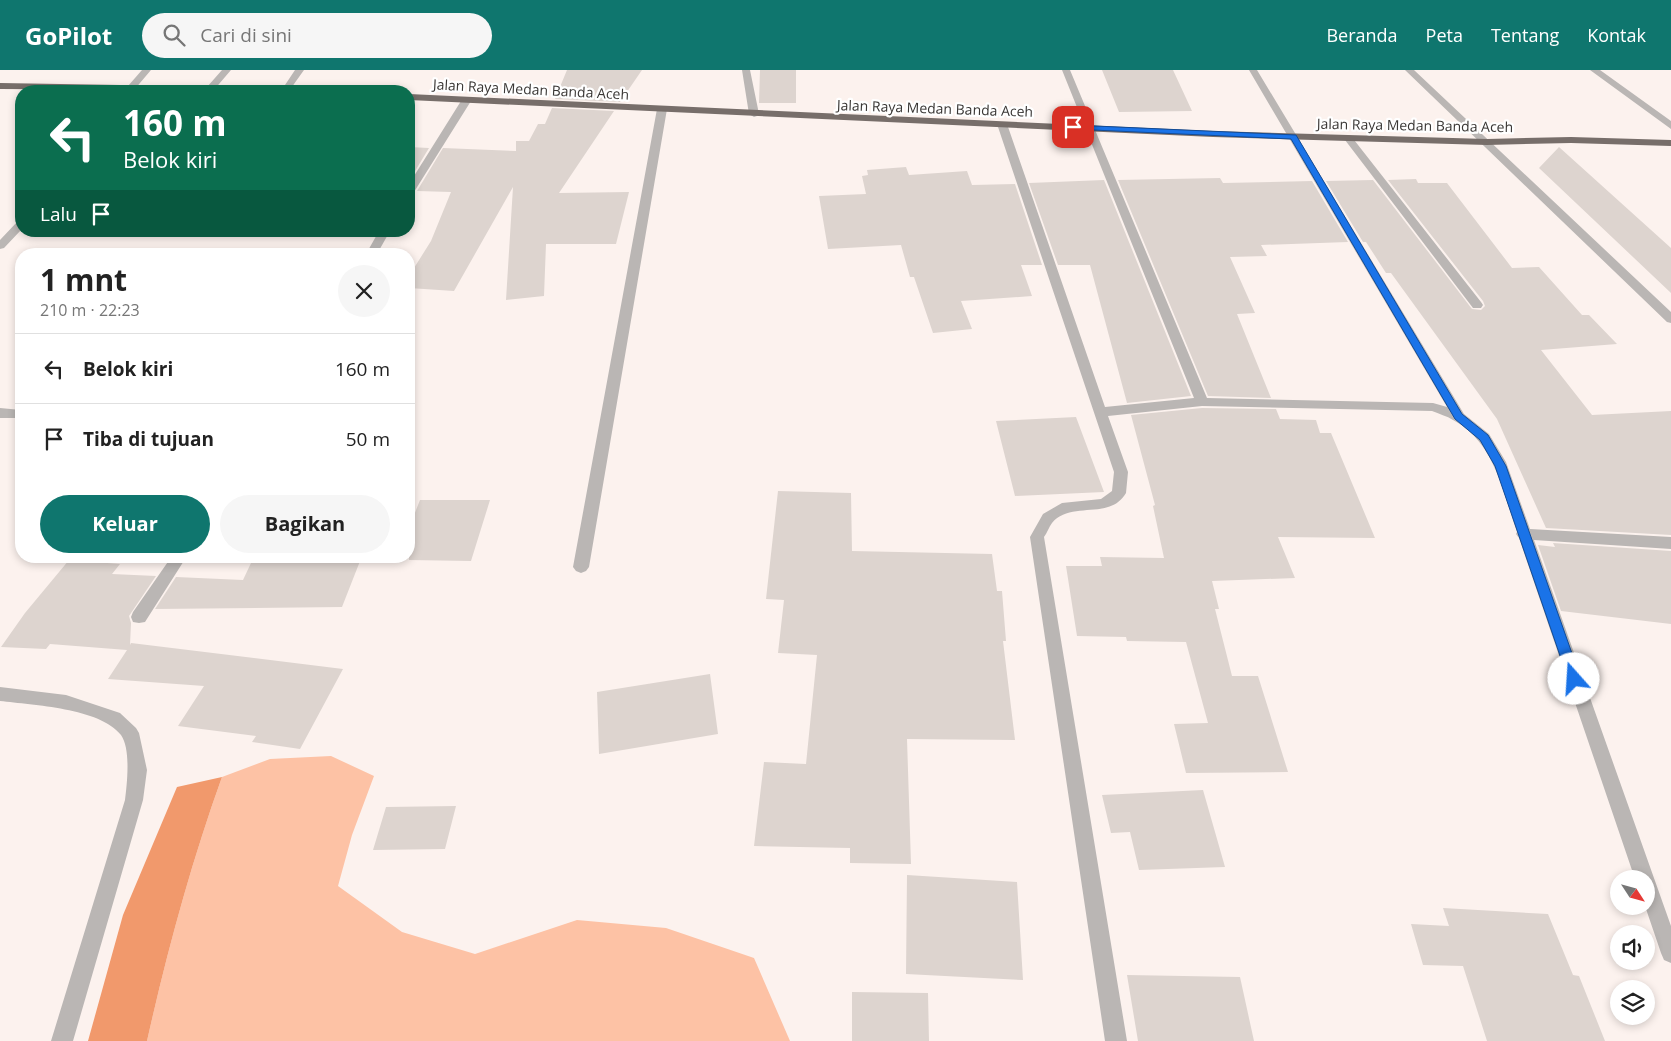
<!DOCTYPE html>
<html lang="id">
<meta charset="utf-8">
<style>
body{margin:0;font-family:"Open Sans",sans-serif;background:#f6f6f6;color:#222;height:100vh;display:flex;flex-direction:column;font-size:19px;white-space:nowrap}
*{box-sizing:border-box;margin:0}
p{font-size:16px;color:#767676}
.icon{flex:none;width:28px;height:28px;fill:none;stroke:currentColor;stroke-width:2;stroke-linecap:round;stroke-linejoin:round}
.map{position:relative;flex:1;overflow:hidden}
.details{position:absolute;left:15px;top:178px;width:400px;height:315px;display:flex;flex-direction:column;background:#fff;border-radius:20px;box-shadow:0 2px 8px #0003}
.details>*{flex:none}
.top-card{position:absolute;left:15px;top:15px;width:400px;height:152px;border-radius:20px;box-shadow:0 2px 8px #0003;background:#0b6e4f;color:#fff;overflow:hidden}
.needle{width:32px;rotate:126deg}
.fabs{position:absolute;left:1610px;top:800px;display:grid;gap:10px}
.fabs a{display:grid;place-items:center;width:45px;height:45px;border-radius:50%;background:#fff;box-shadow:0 2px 8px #0003;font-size:25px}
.pin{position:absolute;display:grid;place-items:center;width:42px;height:42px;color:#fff;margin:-21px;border-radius:10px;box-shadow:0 2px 8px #0006}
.me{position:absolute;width:55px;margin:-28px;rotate:341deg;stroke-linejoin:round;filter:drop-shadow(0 0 4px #0008)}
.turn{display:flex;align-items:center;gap:18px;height:105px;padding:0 25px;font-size:22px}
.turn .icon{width:65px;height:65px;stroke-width:2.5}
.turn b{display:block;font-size:35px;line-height:42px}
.then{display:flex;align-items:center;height:48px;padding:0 25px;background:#0003;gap:10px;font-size:19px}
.round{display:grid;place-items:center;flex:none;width:52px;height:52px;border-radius:26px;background:#f6f6f6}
.headline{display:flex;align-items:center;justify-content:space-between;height:85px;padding:0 25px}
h1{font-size:30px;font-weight:700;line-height:38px}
.button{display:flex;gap:10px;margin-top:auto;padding:10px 25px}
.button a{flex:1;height:58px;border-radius:30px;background:#0f766e;color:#fff;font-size:20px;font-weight:700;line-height:58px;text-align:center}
.button a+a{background:#f6f6f6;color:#222}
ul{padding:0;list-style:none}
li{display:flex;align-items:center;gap:15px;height:70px;padding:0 25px;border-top:1px solid #e0e0e0}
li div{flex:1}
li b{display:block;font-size:19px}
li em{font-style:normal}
header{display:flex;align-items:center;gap:30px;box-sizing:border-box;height:70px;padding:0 25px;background:#0f766e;color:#fff}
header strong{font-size:24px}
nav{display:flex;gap:28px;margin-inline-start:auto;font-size:18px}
.search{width:350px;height:45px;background:#f6f6f6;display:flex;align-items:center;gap:12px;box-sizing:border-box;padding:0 18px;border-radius:28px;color:#767676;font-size:19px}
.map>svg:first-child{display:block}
.green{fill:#fdc2a5}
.water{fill:#f1996c}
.building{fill:#ddd4cf}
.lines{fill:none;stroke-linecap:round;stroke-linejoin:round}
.minor{fill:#bab6b4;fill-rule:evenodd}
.highway{fill:#776e6a;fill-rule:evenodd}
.route{fill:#1a73e8;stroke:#114b97}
.labels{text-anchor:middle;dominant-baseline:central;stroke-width:4.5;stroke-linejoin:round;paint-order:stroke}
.far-street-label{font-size:14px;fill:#393634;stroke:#fff}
</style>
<header>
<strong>GoPilot</strong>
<div class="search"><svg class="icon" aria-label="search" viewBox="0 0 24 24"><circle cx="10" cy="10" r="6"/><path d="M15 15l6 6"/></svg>Cari di sini</div>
<nav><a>Beranda</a><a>Peta</a><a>Tentang</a><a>Kontak</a></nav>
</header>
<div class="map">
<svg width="1671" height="971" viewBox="0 0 1671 971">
<rect width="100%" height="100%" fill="#fcf2ee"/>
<!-- green -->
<path class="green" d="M331 686 374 706 352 765 338 816 402 862 475 884 577 850 666 858 754 888 790 971H147C167 882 191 793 222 707L270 689Z"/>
<!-- water -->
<path class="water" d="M222 707C191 793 167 882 147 971H88L123 845 177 717Z"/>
<!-- building -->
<path class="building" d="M567 0H642L620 32 555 29Z
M760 0H796V33H759Z
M1102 0H1173L1192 41 1119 42Z
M552 38 614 41 559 123 629 122 616 174H546L544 226 506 230 513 117 454 221 409 218V206L431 171 451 122 417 121 443 78 516 81V71H529L538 54H545Z
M409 77 429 78 409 111Z
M1559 77 1671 178V223L1539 98Z
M906 97 909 105 967 101 972 115 1015 114 1042 195H1021L1032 226 961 231 972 259 933 263 914 207H910L901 175 828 179 819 126 866 124 862 106 868 105 867 100Z
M1220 108 1223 113 1312 111 1348 172 1261 175 1267 186 1230 187 1255 243 1237 244 1271 328 1208 326 1118 110Z
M1416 109 1418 113H1447L1512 198 1539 197 1582 245H1589L1617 274 1541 280 1592 345 1671 341V465L1546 458 1497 349 1391 203H1386L1366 172H1363L1326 111 1373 110 1472 239 1481 240 1485 236 1483 231 1388 110Z
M1104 110 1191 326 1127 333 1090 195H1058L1029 113Z
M1202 338 1276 339 1280 349 1316 350 1320 363H1331L1375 468 1278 467 1295 508 1212 511 1219 539H1215L1232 606H1258L1288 702 1186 703 1174 654 1208 653 1186 572 1127 571 1126 567 1077 566 1066 496H1102L1100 487 1164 488 1153 436 1155 435 1131 345Z
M1076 347 1104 422 1015 426 996 351Z
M778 421 851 423 852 481 992 484 997 521H1002L1006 571H1003L1015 670 907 669 911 794 850 793V778L754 776 764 692 806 694 817 585 778 583 784 530 766 529Z
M420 430H490L471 491 409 490V458Z
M1553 473 1671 481V554L1561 541 1538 475 1555 477Z
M274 486H362L342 537 155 539 176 507 243 510 251 493 271 492Z
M69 490 120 494 112 504 156 506 129 546 131 553 130 575 131 573 343 599 300 679 252 672 256 666 178 656 204 616 108 609 127 580 50 574 46 579 1 577 25 543Z
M710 604 718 664 599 684 597 622Z
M1203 720 1225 797 1139 800 1130 762 1111 763 1102 725Z
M456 736 445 779 373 780 386 737Z
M907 805 1017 812 1023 910 906 904Z
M1443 838 1548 844 1573 905 1579 906 1605 971H1487L1463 896 1423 895 1411 854 1449 856Z
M1127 905 1240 907 1254 971H1138Z
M852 922 928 923 929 971H852Z"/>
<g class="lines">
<!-- minor -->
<path class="minor" d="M142 0H151L134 20H128V16Z
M222 0H231L213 21H207V17Z
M295 0H304L289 21H281Z
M742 0H750L759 44 757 46 754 47 749 44Z
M1062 0H1070L1207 328 1433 333 1447 337 1249 0H1257L1464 344 1489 364 1506 392 1530 459 1671 467V479L1534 470 1671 856V893L1664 890 1661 883 1645 836H1646V809H1635L1519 468 1516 464 1517 462C1503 422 1494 371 1453 350 1447 346 1439 344 1432 341L1202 336 1108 346 1128 402 1126 423C1110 451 1071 430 1052 453 1049 457 1047 463 1044 467L1127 971H1105L1030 467 1043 444 1062 433 1101 429 1112 421 1114 402 997 54 999 52H1005L1007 54 1105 337 1194 328Z
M1405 0H1414L1671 242V253L1667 252Z
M1590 0H1600L1671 51V59Z
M466 28 471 31 414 122 409 125V114L461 31Z
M662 36 667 39 589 497 586 501 581 503 576 501 573 497 657 39Z
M1348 65 1351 66 1481 232 1483 235 1481 238H1473L1345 70V66Z
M21 151V160L4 178 0 179V170L17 152Z
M379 161H390L377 184H366Z
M0 338 21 340V348H0Z
M172 486H187L145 552 139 553 133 552 131 547 133 542Z
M0 617 66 625 120 643 136 658 139 663 147 700 143 730 73 971H51L125 730C127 714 131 679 121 665 100 638 33 635 0 631Z"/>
<!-- highway -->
<path class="highway" d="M0 13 299 18 304 21 0 19Z
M409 24 1213 61 1487 69 1571 67 1671 70V76L1571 73 1487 75 1213 67 409 30Z"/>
</g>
<!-- route -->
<path class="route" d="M1073 55 1296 65 1462 344 1488 365 1506 396 1581 609 1579 613 1574 615 1570 613 1568 609 1495 396 1480 370 1455 349 1291 69 1071 59V56Z"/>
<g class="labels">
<!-- far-street labels -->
<g class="far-street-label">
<text transform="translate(531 19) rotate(3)">Jalan Raya Medan Banda Aceh</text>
<text transform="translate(935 38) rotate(2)">Jalan Raya Medan Banda Aceh</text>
<text transform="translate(1415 55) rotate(1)">Jalan Raya Medan Banda Aceh</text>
</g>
</g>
</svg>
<div class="fabs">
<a><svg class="needle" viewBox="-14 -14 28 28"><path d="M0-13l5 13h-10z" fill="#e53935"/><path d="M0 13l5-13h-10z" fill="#767676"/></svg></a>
<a><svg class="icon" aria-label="sound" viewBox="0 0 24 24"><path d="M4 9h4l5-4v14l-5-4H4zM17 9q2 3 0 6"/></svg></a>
<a><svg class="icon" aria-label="layers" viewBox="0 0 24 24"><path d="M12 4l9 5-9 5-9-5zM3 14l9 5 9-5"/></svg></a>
</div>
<div class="pin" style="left:1073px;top:57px;background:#d93025"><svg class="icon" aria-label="arrive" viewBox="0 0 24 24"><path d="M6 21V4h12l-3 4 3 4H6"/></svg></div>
<svg class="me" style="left:1574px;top:609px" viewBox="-20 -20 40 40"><circle r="19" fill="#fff"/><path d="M0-13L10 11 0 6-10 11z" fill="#1a73e8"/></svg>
<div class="top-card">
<div class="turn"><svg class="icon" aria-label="left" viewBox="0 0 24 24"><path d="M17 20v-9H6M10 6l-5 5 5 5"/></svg><div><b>160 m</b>Belok kiri</div></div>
<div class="then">Lalu<svg class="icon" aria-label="arrive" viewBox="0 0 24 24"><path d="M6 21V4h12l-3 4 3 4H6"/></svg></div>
</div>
<section class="details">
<div class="headline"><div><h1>1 mnt</h1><p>210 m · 22:23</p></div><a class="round"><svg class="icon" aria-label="close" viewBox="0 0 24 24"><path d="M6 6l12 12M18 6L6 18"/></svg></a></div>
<ul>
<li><svg class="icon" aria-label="left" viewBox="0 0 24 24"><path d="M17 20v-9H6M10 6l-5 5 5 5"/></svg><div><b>Belok kiri</b></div><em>160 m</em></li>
<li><svg class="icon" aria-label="arrive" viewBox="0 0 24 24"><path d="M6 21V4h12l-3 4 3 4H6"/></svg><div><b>Tiba di tujuan</b></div><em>50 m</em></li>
</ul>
<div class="button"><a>Keluar</a><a>Bagikan</a></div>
</section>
</div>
